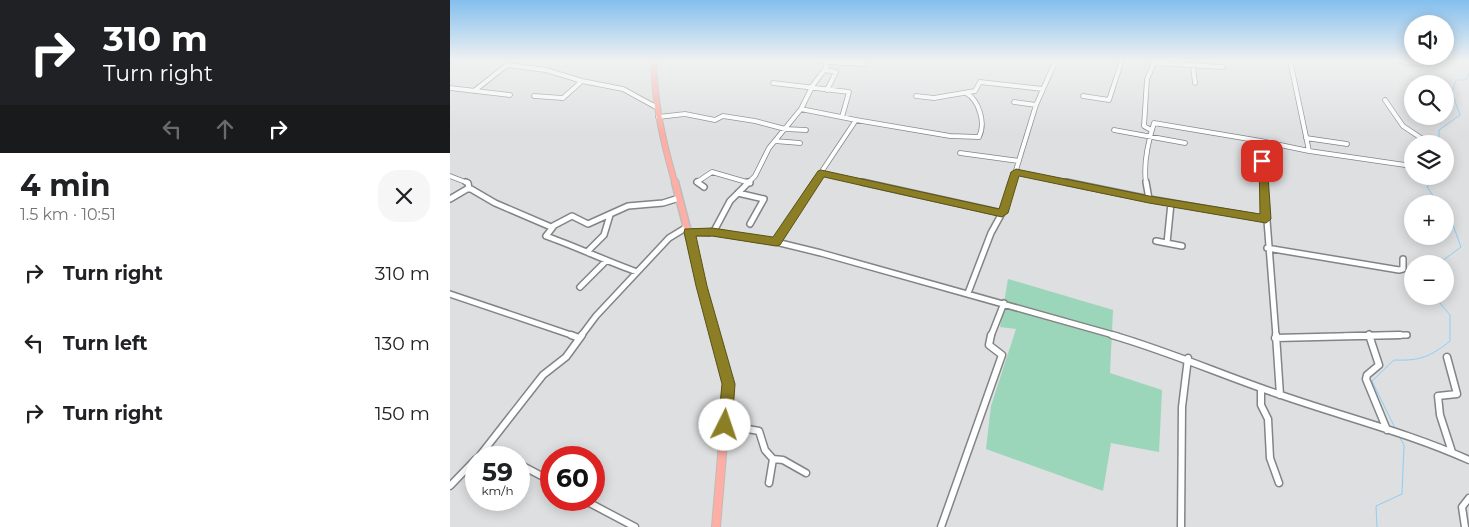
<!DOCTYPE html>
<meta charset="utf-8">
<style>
body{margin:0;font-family:Montserrat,sans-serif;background:#f6f6f6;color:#202124;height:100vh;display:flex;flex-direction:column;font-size:19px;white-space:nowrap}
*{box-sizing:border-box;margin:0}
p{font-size:16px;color:#757577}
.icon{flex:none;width:28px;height:28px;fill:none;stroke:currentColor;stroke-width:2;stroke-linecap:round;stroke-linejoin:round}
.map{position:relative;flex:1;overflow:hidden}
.drawer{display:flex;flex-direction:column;background:#fff;width:450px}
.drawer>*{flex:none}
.top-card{background:#202124;color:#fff;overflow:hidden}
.tools{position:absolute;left:954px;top:15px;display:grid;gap:10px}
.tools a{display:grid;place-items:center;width:50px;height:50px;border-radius:50%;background:#fff;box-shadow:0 2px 12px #0003;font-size:25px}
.speed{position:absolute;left:15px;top:446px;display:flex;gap:10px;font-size:25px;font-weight:700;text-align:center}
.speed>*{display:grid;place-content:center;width:65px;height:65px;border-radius:50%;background:#fff;box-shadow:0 2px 12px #0003;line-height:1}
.speed small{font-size:12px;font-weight:400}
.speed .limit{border:8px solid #d22;background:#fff;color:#111}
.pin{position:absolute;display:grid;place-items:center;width:42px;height:42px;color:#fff;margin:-21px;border-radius:10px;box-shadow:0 2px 8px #0006}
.me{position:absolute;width:55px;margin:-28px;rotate:4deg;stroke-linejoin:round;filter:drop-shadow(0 0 4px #0008)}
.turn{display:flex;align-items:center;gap:18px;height:105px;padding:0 20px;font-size:22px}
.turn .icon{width:65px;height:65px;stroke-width:2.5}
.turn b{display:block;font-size:35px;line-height:42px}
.lanes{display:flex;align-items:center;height:48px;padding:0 20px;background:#0003;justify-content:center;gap:25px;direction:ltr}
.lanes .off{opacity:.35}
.round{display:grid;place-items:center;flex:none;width:52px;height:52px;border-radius:20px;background:#f6f6f6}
.headline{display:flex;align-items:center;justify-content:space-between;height:85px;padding:0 20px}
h1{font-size:30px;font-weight:700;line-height:38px}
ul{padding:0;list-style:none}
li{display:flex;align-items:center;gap:15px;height:70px;padding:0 20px}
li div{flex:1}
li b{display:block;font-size:19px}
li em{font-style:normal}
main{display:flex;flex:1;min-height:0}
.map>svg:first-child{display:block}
.green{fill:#9bd5ba}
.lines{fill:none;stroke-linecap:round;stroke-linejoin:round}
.stream{stroke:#8ccff8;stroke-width:1}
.minor-far2-casing{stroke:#838485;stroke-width:5.5}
.minor-far1-casing{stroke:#838485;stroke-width:8}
.minor-casing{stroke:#838485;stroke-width:9}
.major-far2-casing{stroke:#bcbcbc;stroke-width:7}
.major-far1-casing{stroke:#bcbcbc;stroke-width:9}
.major-casing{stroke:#bcbcbc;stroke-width:10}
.minor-far2{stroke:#fff;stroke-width:4}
.minor-far1{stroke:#fff;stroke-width:5}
.minor{stroke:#fff;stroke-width:6}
.major-far2{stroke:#feaea4;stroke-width:5}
.major-far1{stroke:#feaea4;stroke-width:6}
.major{stroke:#feaea4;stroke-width:8}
.route{fill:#8b7e25;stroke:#5a5218}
</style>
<main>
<section class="drawer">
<div class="top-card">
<div class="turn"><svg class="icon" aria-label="right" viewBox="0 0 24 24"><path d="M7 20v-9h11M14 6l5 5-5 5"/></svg><div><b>310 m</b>Turn right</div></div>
<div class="lanes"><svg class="icon off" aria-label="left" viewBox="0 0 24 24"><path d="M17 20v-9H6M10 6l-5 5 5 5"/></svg><svg class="icon off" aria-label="ahead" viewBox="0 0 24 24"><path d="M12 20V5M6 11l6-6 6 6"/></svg><svg class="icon" aria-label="right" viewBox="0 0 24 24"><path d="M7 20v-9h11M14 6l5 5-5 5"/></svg></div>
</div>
<div class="headline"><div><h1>4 min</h1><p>1.5 km · 10:51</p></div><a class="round"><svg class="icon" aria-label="close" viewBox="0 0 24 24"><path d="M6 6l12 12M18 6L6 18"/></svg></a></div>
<ul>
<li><svg class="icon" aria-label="right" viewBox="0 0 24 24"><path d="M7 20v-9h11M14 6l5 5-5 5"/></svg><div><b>Turn right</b></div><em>310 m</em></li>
<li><svg class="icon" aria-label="left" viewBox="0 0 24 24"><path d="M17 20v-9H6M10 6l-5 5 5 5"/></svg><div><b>Turn left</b></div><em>130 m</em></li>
<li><svg class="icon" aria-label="right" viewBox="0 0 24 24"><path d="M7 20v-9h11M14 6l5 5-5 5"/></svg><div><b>Turn right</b></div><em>150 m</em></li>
</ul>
</section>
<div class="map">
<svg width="1019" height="527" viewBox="0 0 1019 527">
<rect width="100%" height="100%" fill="#dedfe0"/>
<!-- green -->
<path class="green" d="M558 279 663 310 660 373 712 390 709 452 661 443 653 491 536 449 541 406 566 329 550 327Z"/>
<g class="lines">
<!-- stream -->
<path class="stream" d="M989 144V130L1010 115 1002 93 1006 80H1016L1019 73
M982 176 983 179 977 187 989 204
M988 264 1011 247 1003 225 995 213
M945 428 922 381 944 360C970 361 980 357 1000 341V315L984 296
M927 527 926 506 952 494 954 445 949 436"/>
<!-- minor-far2 casing -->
<g class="minor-far2-casing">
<path id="minor-far2" d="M368 60 378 61
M942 60 972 64
M378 62 414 64
M743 66 745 83
M375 70 386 72 377 90
M323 83 399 92 392 117
M0 88 60 95
M24 91 57 65 96 70 132 81
M84 96 113 98 132 81 173 89 206 107
M466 96 484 98 525 91 530 82 593 89
M633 96 659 100 672 60
M935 100 953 126 980 144
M564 102 586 105
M351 109 406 120
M208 117 235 114 265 120 273 116 305 121 335 129 356 130
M664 130 735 143
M701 130 694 126 697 79 704 63 773 67
M856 138 897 144
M325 141 350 143
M859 151 962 166
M510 153 569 161
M995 159 999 167 995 169
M566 172 622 183
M371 173 418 183
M0 176 18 183
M249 183 247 182 262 172 300 183
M298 183 305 176 319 148 351 109 363 85 375 69 378 60
M364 183 406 120 500 136 529 137C536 123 529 100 516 93
M562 183 586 105 606 60
M696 183C693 163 698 142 704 123L811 141
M814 183 811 141 859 151 840 60"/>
</g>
<!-- minor-far1 casing -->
<g class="minor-far1-casing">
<path id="minor-far1" d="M16 182 18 183 19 188
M247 182 254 187
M297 182 300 183
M412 182 552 213
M616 182 699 199 816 219
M696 182 699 199
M814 182 826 336
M288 193 314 199 300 224
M0 199 17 189H21L45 203 101 227 122 216 138 224 178 206 213 203 229 198
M103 227 96 236C127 247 156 261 187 272
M239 232 259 233 264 231 280 201 299 182
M262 232 326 242 371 253 667 336
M706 241 732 246
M326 242 365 182
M717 243 721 203
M817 248 949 270 953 269V259
M138 251 154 235 160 215
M130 287 156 261
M518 293 541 233 552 213 562 182
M0 294 124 336
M919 334 920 336
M131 336 146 316 219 238 237 227
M541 336 554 303
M895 336 957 335"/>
</g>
<!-- minor casing -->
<g class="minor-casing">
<path id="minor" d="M121 335 129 338
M662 335C721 352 774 376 831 395 894 417 959 433 1019 460
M826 335 830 395
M919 335 929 365 917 375 916 379 937 430
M825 338 950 335
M997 357 1007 394 988 396 990 415 1002 452
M811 388V405L818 419 820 458 829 483
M275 425 309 431 315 450 323 459 319 483
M36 449 55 458
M28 458 93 375 116 357 132 335
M323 459 333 460 356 473
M69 464 101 481
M0 486 26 459
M134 500 185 527
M491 527 552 355 539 345 541 335
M731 527 732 407 738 358
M1015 527 1012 507 1019 498"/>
</g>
<!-- major-far2 casing -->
<g class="major-far2-casing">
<path id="major-far2" d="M204 60C204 103 213 142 225 183"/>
</g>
<!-- major-far1 casing -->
<g class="major-far1-casing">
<path id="major-far1" d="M225 182 265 336"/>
</g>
<!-- major casing -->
<g class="major-casing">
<path id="major" d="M265 335 278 384 266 527"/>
</g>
<!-- minor-far2 -->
<use href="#minor-far2" class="minor-far2"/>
<!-- minor-far1 -->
<use href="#minor-far1" class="minor-far1"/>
<!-- minor -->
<use href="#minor" class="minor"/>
<!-- major-far2 -->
<use href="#major-far2" class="major-far2"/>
<!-- major-far1 -->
<use href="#major-far1" class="major-far1"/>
<!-- major -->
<use href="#major" class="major"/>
</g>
<!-- sky -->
<linearGradient id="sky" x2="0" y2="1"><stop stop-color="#83bfee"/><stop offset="0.45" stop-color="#f0f1f1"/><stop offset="1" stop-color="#f0f1f1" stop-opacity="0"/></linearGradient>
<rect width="1019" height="134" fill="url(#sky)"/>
<!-- route -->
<path class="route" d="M809 158H812L817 161 821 219 816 223 699 203 569 176 558 213 552 217 374 177 330 245 326 246 262 236H246L257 286 285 384 282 425 280 429 275 431 270 429 268 425 272 384 246 286 234 232 235 229 262 228 323 237 368 171 371 170 549 209 561 172 566 169 699 196 810 214Z"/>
</svg>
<div class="tools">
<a><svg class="icon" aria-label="sound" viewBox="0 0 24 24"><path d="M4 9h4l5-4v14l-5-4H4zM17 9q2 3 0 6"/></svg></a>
<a><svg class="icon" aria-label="search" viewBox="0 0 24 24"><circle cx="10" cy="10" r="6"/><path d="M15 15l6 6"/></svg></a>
<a><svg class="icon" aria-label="layers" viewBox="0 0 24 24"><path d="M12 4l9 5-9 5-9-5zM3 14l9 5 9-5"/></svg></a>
<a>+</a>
<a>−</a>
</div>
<div class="speed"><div>59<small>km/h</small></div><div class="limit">60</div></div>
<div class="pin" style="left:812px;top:161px;background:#d93025"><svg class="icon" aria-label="arrive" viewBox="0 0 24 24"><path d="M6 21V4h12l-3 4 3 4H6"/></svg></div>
<svg class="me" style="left:275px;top:425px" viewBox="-20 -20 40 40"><circle r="19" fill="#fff"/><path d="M0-13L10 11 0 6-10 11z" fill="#8b7e25"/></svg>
</div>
</main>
